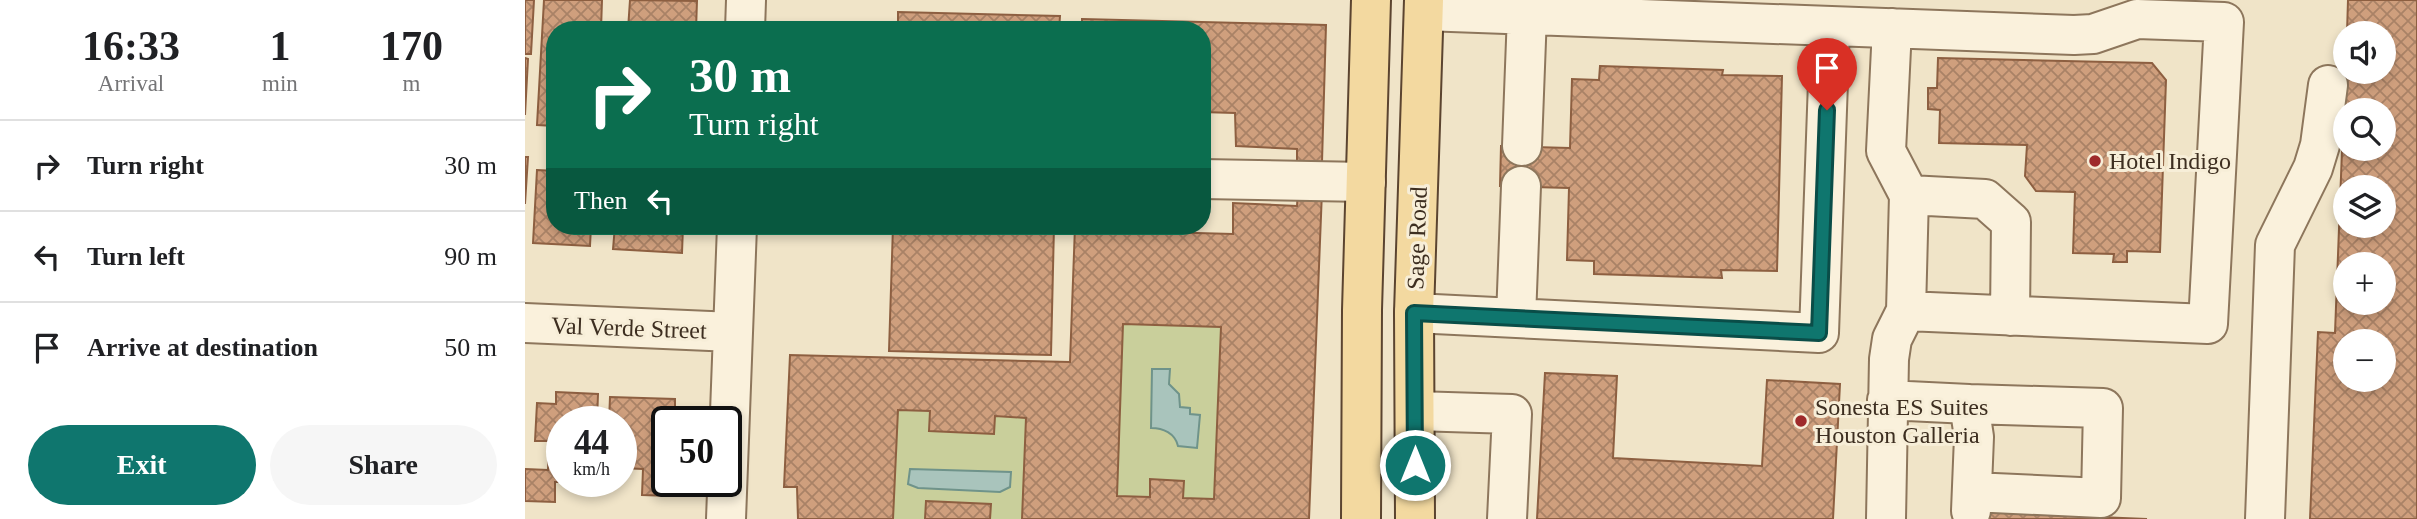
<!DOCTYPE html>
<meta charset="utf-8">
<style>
body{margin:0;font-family:Georgia,serif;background:#f6f6f6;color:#202124;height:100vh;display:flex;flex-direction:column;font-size:26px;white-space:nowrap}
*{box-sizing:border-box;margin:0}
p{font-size:23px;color:#757577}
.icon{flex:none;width:38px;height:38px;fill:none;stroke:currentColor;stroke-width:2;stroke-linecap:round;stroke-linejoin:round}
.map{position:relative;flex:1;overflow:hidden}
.drawer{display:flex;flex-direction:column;background:#fff;width:525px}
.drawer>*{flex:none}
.top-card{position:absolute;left:21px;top:21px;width:665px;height:214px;border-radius:28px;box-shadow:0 4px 10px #0003;background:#0b6e4f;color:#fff;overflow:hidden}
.tools{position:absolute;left:1808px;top:21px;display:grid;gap:14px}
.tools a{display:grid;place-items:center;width:63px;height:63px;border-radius:50%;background:#fff;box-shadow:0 4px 10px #0003;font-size:35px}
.speed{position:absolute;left:21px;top:406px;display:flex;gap:14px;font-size:35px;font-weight:700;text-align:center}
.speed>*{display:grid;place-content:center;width:91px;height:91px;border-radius:50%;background:#fff;box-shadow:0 4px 10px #0003;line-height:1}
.speed small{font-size:18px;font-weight:400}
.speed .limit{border:4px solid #111;border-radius:10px;background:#fff;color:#111}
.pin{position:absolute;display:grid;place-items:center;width:60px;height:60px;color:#fff;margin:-72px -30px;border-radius:50% 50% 50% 0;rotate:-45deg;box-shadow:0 0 7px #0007}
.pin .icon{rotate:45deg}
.me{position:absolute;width:77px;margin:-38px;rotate:0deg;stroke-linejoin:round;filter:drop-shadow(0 0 5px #0008)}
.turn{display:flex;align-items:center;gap:24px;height:147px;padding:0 28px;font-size:32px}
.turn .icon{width:91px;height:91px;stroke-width:2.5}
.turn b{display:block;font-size:49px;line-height:60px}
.then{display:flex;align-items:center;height:66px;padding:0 28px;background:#0003;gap:14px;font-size:26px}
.eta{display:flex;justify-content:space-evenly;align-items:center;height:119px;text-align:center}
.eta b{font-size:42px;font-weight:700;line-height:49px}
.primary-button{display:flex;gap:14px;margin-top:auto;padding:14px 28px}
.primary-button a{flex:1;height:80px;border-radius:42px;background:#0f766e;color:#fff;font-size:28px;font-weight:700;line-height:80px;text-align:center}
.primary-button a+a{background:#f6f6f6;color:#202124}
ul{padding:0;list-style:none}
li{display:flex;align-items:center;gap:21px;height:91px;padding:0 28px;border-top:2px solid #e0e0e0}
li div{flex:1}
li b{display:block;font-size:26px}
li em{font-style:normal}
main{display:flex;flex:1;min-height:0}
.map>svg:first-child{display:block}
.garden{fill:#c9cf9b}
.water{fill:#a9c4bc;stroke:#6f938a;stroke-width:2}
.building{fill:url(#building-cross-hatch);stroke:#8d5f41;stroke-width:2;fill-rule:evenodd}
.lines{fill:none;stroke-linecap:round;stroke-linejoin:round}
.minor-casing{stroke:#8d765c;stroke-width:42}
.major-casing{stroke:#5b4430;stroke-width:42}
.minor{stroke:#faf1dc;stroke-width:38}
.major{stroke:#f3d9a0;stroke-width:38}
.route-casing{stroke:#0a4d48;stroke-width:18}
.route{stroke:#0f766e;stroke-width:12}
.poi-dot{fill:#9e2a2b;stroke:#f7eed8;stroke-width:2.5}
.labels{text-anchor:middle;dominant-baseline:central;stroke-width:6;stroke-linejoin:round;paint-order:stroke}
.poi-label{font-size:24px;fill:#3d2e20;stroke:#f7eed8;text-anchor:start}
.street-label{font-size:24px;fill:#3d2e20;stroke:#f7eed8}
</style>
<main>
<section class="drawer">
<div class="eta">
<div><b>16:33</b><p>Arrival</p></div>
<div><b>1</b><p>min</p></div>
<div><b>170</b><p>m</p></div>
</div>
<ul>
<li><svg class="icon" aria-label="right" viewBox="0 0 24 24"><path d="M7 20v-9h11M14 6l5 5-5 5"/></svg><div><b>Turn right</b></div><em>30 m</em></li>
<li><svg class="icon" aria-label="left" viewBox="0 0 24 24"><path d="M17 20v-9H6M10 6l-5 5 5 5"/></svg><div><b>Turn left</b></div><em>90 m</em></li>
<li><svg class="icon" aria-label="arrive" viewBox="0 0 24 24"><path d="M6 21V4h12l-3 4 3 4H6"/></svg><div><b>Arrive at destination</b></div><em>50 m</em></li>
</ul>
<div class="primary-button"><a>Exit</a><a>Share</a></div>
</section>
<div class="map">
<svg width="1892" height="519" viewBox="0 0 1892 519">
<defs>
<pattern id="building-cross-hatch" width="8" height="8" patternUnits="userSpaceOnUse" patternTransform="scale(1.75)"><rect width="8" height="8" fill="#cf9f7d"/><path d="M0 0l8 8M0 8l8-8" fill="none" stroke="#a98266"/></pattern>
</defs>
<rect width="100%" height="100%" fill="#f0e4c8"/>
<!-- garden -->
<path class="garden" d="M598 324 696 327 689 499 658 498V481L626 479 625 497 592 496Z
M373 410 405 411 404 431 469 434 470 416 501 418 497 519H465V504L401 501 400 519H368Z"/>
<!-- water -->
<path class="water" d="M627 369H645L644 384 654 394 655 407 665 408V414L675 415 672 448 653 446C650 433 638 428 626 428Z
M385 469 486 472 485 487 475 492 393 488 383 484Z"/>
<!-- building -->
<path class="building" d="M0 0H9L6 54H0Z
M19 0H77L76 30H30V126L12 125Z
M105 0 172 1 171 30H103Z
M1823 0H1892V519H1785L1793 332 1810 333 1820 72H1858V33H1822ZM1820 110H1858V149H1820ZM1820 187H1858V226H1820ZM1820 264H1858V303H1820ZM1820 341H1858V380H1820Z
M373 12 535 16 534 30H373Z
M557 19 801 25 797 162 772 161V149L711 146 710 113 677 112V30H557Z
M0 58 3 59 0 115Z
M1413 58 1627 63 1641 80 1635 252 1602 251V262H1588L1589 254 1548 253 1550 192 1511 191 1500 176 1502 145 1414 143 1415 110 1403 109V88H1412Z
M1075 66 1198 70 1197 75 1257 76 1252 271 1196 270 1197 278 1069 274V261L1042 260 1044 188 975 186 976 146 1045 148 1047 79 1074 80Z
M0 157H3L0 204Z
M12 170 30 171V226H66L65 246 8 243Z
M773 190 797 191 784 519H497L501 418 470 416 469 434 404 431 405 411 373 410 368 519H273L272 487H259L265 355 545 362 550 226H599V231L708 234V203L772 206ZM598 324 696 327 689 499 658 498 659 481 625 479V497L592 496Z
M90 226H158L157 253 88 249Z
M368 226H529L526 355 364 351Z
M1020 373 1092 376 1088 458 1237 466 1242 380 1315 384 1308 519H1012Z
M31 392 73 394 72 422H37L38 482H30V502L0 501V469L23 470 24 441H10L12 403 31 404Z
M85 397 150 399V422H142V481H148L147 496 117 495 118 469 96 468V422H84Z
M401 501 466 504 465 519H400Z
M1433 511 1622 519H1433Z"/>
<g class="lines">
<!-- minor casing -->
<g class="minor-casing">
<path id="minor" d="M899 11 1549 35 1568 34 1612 19 1699 22 1683 324 1381 311
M220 30 221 0
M997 146 1002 14
M677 179 841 182
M1384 195 1460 199 1486 222 1485 316
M889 313 1294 333 1305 26
M991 318 996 186
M0 323 208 332
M1362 400 1444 404 1449 437 1446 511
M1444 404 1578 408 1576 498 1447 492
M890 411 987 414 982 519
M201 519 212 226
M1361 519 1364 359 1367 339 1381 311 1384 195 1361 151 1367 28
M1740 519 1750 245 1788 168 1795 145 1803 85"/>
</g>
<!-- major casing -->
<g class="major-casing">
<path id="major" d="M836 519 837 310 846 0
M890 519 889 313 899 0"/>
</g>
<!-- minor -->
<use href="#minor" class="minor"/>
<!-- major -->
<use href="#major" class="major"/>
</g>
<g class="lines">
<!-- route casing -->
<g class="route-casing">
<path id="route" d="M890 465 889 313 1294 333 1302 110"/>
</g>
<!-- route -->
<use href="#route" class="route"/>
</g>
<!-- markers -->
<g class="poi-dot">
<circle cx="1570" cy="161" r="7"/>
<circle cx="1276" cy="421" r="7"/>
</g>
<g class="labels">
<!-- poi labels -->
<g class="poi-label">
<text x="1584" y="161">Hotel Indigo</text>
<text x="1290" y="407">Sonesta ES Suites<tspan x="1290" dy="28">Houston Galleria</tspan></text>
</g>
<!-- street labels -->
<g class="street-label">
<text transform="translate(892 238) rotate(-88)">Sage Road</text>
<text transform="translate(104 328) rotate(2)">Val Verde Street</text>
</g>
</g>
</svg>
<div class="tools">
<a><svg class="icon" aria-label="sound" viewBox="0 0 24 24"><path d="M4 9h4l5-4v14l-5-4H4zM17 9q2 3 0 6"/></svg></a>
<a><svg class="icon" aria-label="search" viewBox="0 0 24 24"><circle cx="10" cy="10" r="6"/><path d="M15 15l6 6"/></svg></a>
<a><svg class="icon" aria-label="layers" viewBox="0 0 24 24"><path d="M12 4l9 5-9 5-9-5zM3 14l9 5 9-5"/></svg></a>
<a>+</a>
<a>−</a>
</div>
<div class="speed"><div>44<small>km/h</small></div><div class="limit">50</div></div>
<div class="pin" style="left:1302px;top:110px;background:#d93025"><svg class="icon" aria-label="arrive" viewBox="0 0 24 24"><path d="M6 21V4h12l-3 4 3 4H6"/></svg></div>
<svg class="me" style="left:890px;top:465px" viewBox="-20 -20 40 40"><circle r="17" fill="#0f766e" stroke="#fff" stroke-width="3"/><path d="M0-11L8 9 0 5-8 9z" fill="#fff"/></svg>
<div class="top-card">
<div class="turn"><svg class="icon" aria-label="right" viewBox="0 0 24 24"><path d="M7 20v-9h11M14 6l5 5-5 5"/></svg><div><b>30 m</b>Turn right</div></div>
<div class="then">Then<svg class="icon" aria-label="left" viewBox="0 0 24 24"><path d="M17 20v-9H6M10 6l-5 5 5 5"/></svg></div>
</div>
</div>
</main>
